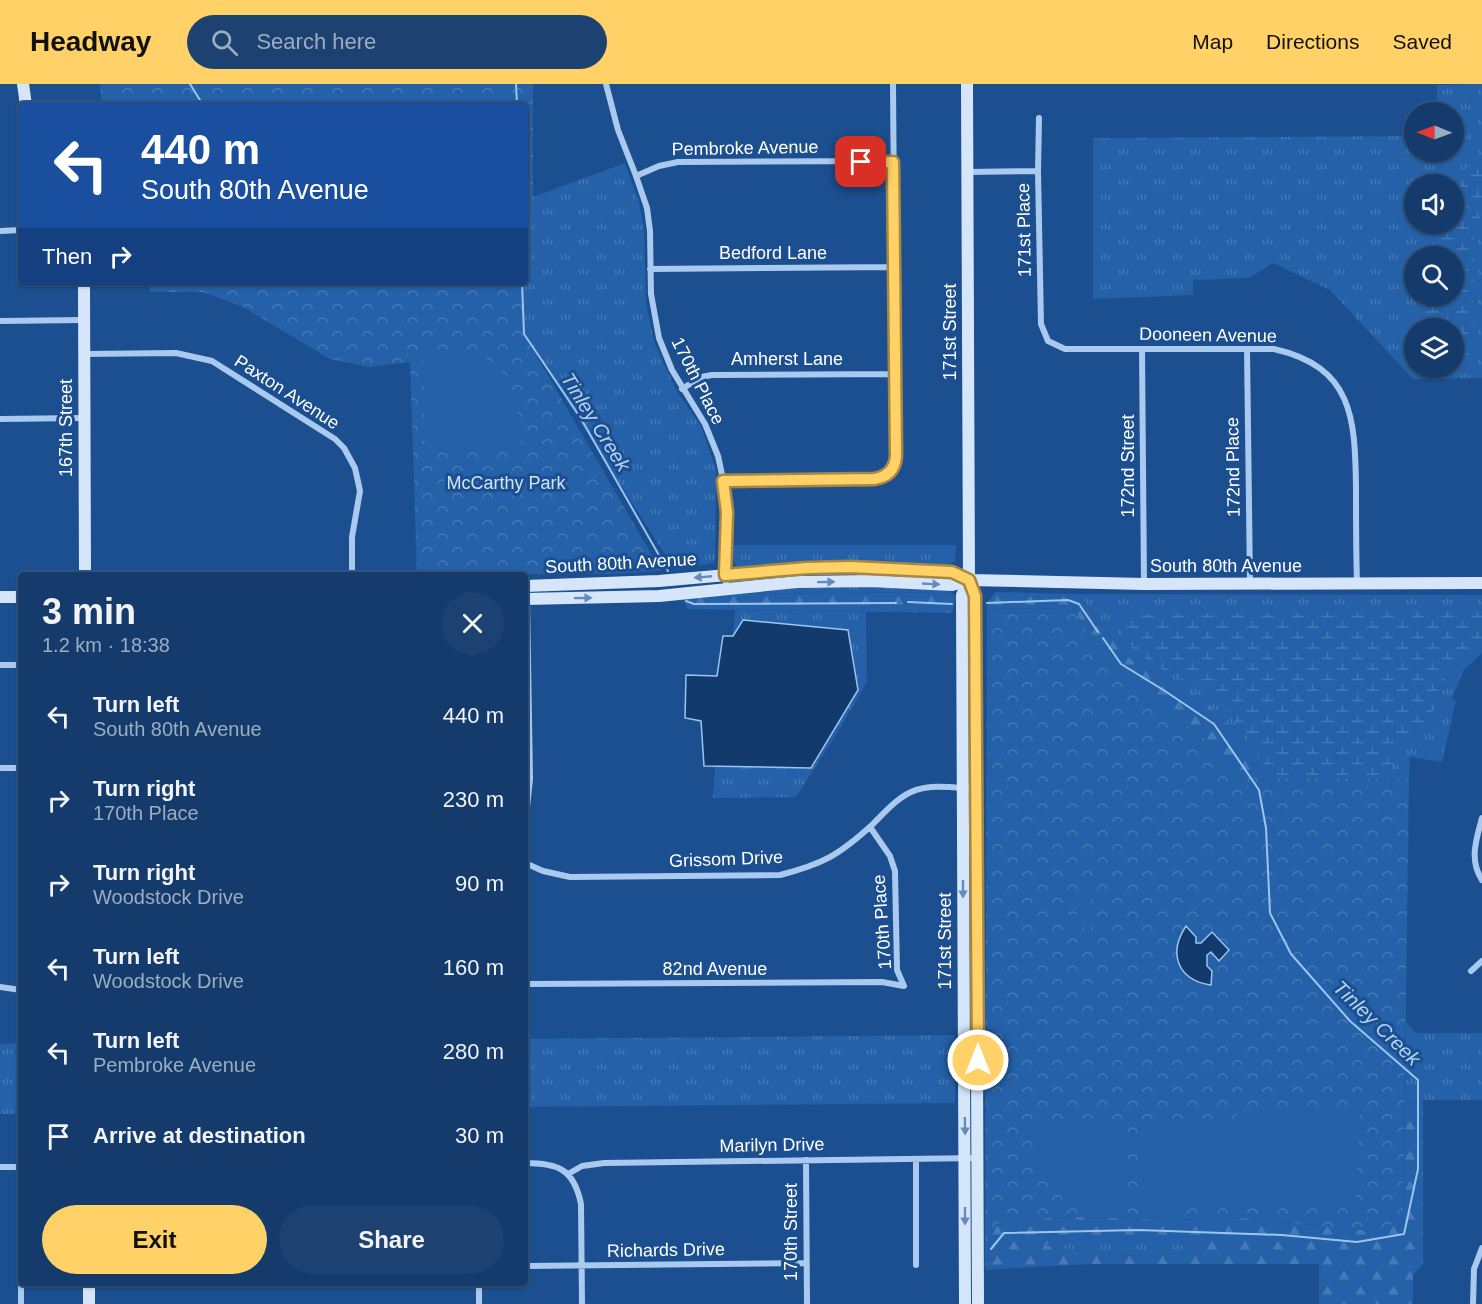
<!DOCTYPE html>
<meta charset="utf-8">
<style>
body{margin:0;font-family:Helvetica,sans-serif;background:#1d4271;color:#f1f3f6;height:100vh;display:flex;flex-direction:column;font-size:22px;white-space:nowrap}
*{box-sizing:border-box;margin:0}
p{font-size:20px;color:#9dadc1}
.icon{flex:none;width:33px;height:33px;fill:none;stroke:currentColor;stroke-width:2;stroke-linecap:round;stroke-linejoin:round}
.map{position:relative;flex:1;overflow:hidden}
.details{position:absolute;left:18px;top:488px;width:510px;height:714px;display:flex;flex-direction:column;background:#143b6b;border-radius:6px;box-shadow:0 2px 4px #0004,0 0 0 2px #33557e}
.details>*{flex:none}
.hud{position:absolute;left:18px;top:18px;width:510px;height:183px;border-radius:6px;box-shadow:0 2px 4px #0004,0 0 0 2px #33557e;background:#1a4fa0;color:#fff;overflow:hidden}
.needle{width:39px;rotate:271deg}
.tools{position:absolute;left:1404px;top:18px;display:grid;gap:12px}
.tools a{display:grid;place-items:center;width:60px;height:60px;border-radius:50%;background:#143b6b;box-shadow:0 2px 4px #0004,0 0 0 2px #33557e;font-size:30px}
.pin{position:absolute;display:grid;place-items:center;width:51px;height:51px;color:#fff;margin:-26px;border-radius:12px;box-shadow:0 3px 9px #0006}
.me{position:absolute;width:66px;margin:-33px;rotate:0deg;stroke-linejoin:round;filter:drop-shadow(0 0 4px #0008)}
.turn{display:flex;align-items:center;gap:21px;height:126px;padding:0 24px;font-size:27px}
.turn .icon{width:78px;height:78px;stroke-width:2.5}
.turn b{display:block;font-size:42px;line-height:51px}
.then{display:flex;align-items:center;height:57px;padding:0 24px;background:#0003;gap:12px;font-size:22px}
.round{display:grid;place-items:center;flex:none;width:63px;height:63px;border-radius:32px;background:#1d4271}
.overview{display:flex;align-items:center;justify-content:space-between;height:102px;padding:0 24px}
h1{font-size:36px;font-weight:700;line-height:45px}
.cta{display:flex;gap:12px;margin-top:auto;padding:12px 24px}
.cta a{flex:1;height:69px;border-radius:36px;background:#ffd166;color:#111;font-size:24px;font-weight:700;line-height:69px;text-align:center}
.cta a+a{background:#1d4271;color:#f1f3f6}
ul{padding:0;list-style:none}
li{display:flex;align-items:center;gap:18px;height:84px;padding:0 24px}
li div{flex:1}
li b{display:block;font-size:22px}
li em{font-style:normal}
header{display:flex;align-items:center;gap:36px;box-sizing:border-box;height:84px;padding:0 30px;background:#ffd166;color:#111}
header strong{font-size:28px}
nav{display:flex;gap:33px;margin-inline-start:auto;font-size:21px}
.search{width:420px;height:54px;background:#1d4271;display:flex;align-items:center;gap:15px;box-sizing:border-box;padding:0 21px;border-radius:33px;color:#9dadc1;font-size:22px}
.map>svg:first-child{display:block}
.grass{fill:url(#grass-tufts);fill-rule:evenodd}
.forest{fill:url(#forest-firs);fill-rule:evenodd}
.wetland{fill:url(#wetland-marsh)}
.park{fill:url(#park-crowns)}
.garden{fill:#2461a8}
.water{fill:#123a6d;stroke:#9cc4f0;stroke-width:1.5}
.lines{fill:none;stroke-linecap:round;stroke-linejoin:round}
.stream{stroke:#9cc4f0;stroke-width:2}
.street{stroke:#a9c9ee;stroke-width:6}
.secondary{stroke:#d6e6fa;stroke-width:12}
.oneway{fill:#668bba}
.route-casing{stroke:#a68842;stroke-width:15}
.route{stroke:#ffd166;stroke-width:10}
.labels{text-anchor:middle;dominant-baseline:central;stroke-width:6;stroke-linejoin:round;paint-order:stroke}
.street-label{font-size:18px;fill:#fff;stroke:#1b4f8f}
.park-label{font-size:18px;fill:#cfe3fa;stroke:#1b4f8f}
.water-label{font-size:20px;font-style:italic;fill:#b5d3f5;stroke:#1b4f8f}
</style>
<header>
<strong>Headway</strong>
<div class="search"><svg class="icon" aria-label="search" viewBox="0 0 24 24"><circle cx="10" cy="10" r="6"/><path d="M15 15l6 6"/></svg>Search here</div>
<nav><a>Map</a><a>Directions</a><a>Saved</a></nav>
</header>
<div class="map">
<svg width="1482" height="1220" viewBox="0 0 1482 1220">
<defs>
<pattern id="grass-tufts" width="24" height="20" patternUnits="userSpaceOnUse" patternTransform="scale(1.5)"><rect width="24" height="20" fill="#2461a8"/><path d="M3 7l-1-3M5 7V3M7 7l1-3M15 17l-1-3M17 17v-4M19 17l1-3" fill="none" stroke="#4579b5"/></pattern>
<pattern id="forest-firs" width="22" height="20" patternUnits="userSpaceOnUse" patternTransform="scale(1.5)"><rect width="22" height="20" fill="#2461a8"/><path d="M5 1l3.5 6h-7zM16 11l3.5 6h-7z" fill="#4579b5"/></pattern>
<pattern id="wetland-marsh" width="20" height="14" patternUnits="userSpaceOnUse" patternTransform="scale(1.5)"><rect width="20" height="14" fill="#2461a8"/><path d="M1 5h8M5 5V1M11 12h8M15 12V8" fill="none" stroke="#4579b5"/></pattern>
<pattern id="park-crowns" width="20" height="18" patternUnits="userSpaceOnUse" patternTransform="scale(1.5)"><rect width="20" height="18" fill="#2461a8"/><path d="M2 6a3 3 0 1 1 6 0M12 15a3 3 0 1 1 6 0" fill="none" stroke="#4579b5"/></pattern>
</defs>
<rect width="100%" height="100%" fill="#1b4f8f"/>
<!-- grass -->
<path class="grass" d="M1482 0V294L1413 295 1330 206 1273 179 1249 194 1193 196V211L1093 215V54L1414 52V68H1454V28H1437V1ZM1414 100H1454V140H1414ZM1414 172H1454V212H1414ZM1414 244H1454V284H1414Z
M625 79 639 118 644 146 646 218 654 258 677 308 701 342 716 386 715 479 675 486 524 250 522 198H525V114L533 113Z
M731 461H956L955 477 947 481 814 476 745 482H736L733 475Z
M843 500 950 507 956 512 945 508 722 510Z
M1078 510 1482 511V569L1464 586 1452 614 1456 617 1442 678 1410 673 1409 696 1263 694 1236 651 1162 594 1125 571Z
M735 526 866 528 867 598 836 651 796 713 713 714 723 552H733Z
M1406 938 1416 949H1482V1016H1423L1405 1019Z
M955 951V1019L525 1023V955Z
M21 959V1030H0V960Z
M1081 1151 1192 1157V1166L1187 1169 1121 1172 1047 1162 1050 1152Z"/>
<!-- forest -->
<path class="forest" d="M945 508 956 512 952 529 687 525 683 513 722 510Z
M996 508 1078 510 1125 571 1162 594 1203 614 1236 651 1263 694 1234 693 1206 655 1115 587 1093 559 1075 527 1065 525 987 524 988 517Z
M1423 1016V1180L1413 1191V1220H1319V1180H1089L985 1186 991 1148 1002 1136 1073 1133 1209 1136 1245 1134 1371 1147 1403 1130 1405 1019ZM1081 1151 1192 1158V1166L1187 1169 1121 1172 1047 1162 1050 1152Z"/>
<!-- wetland -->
<path class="wetland" d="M1482 77V125L1474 156 1472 282C1457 287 1441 291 1427 284H1454V244H1421L1422 212H1454V172H1423L1424 140H1454C1454 109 1447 90 1482 77Z
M1482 527V558L1456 572 1445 594 1427 642 1403 658 1395 670 1390 695 1272 694C1254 663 1238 630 1208 610 1179 591 1139 580 1122 550L1125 536 1131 532 1142 530Z"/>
<!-- park -->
<path class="park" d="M100 0H533V113L525 114V21H102Z
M150 198H522L524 250 661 487 611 490H417L410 278 368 283 330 275 243 223 203 208H150Z
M987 524 1065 525 1075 527 1093 559 1115 587 1206 655 1234 693 1409 696 1403 1130 1392 1140 1371 1147 1245 1134 1209 1136 1073 1133 1002 1136 991 1149 985 1186Z"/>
<!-- garden -->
<path class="garden" d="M446 265C453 266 462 266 469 268 515 279 519 322 521 362L425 361 423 266Z
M1064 814H1091V826H1064Z
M1065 830 1091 831V843H1065Z
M1360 1027 1355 1124 1194 1118 1167 1131 1141 1135 1138 1044 1146 1035 1236 1036 1237 1029Z
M1031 1038H1119L1128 1047V1133L1098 1131 1070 1119 1051 1099 1034 1071Z"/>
<!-- water -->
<path class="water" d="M743 536 848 546 858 606 811 684 704 682 701 637 685 634 686 591 717 592 723 552H733Z
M1186 842 1196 853V859H1201L1212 848 1229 866 1219 877 1211 868 1207 871V882L1212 887 1211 901C1177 896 1168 869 1186 842Z"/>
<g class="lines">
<!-- stream -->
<path class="stream" d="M190 0 203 21
M516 0 517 21
M522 198 524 250 580 333 668 487
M686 517 694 520 896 519
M908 518 952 520
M987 519 1068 516 1079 520 1098 548
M991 1165 1004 1149 1139 1146 1282 1151 1357 1158 1404 1150 1418 1085V996L1350 937 1291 870 1270 829 1266 744 1259 706 1214 640 1165 607 1121 580 1103 554"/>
<!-- street -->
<path class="street" d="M606 0 618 46 636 92 647 124 650 147 651 210 659 254 672 286 705 340 718 372 726 409V505
M1039 34 1038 87 1041 240 1048 257 1065 265H1274C1353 283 1355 334 1356 403 1356 435 1356 467 1357 499
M968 88 1038 87
M636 92 659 82 678 78 893 77
M0 147 21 146
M650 185 896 183
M0 237 83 236
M1142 265 1144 500
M1247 265 1250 499
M83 270 176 269 212 277 335 355 344 364 355 384 360 407 352 453V490
M682 305 701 293 712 291 896 290
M0 335 84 334
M723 397 874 395C888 393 895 385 896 372L893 0
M0 581H21
M0 684H21
M1482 734C1476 756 1469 776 1482 796
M525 743 530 695 527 513
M870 743 890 772 895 787 897 886 904 902
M525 779 543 787 570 793 780 791C823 780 839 771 872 741 884 729 896 715 911 708 930 699 956 704 976 705
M1471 887 1482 877
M525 900 882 898 904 902
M0 903 21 906
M916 1075V1181
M806 1076 807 1220
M525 1079C558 1079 574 1085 581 1120L582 1220
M0 1083H21
M21 1083V1145
M568 1090 582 1082 604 1079 978 1074
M525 1182 806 1179
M21 1198V1220
M479 1198V1220
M1473 1220 1474 1185 1482 1164"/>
<!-- secondary -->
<path class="secondary" d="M23 0 26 21
M967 0 969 496 975 512 978 1220
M84 198 85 490
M525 502 659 497 807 484 850 483 953 488 969 496
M0 513H21
M525 515 659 512 797 498 870 497 952 501 969 496 1144 500 1482 499
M89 1220V1198
M965 1220 962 511 969 496"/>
</g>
<!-- one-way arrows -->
<defs><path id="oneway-solid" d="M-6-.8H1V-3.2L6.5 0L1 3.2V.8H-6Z" transform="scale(1.5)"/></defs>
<g class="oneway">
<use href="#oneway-solid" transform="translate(703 493) rotate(175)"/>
<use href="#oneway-solid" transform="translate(826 498) rotate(-1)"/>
<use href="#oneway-solid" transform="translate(931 500) rotate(3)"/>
<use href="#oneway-solid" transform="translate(583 514) rotate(-1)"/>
<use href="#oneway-solid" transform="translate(963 805) rotate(90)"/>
<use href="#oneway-solid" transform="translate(965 1042) rotate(89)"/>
<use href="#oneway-solid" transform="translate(965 1132) rotate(90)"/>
</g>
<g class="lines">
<!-- route casing -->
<g class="route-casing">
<path id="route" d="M861 78H893L896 372C895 385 888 393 874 395L723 397 727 428 725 491 807 484 850 483 952 488 969 496 975 512 978 976"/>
</g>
<!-- route -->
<use href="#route" class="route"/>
</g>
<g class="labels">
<!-- street labels -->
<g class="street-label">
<text transform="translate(745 64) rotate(-1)">Pembroke Avenue</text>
<text transform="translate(1024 146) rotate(-91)">171st Place</text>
<text x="773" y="169">Bedford Lane</text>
<text transform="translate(950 248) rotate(-90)">171st Street</text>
<text transform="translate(1208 251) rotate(1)">Dooneen Avenue</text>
<text x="787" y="275">Amherst Lane</text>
<text transform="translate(698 297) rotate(63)">170th Place</text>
<text transform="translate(287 308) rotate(33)">Paxton Avenue</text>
<text transform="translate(66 344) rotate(-90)">167th Street</text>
<text transform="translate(1128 382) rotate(-90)">172nd Street</text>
<text transform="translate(1233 383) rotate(-91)">172nd Place</text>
<text transform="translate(621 479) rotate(-3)">South 80th Avenue</text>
<text x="1226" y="482">South 80th Avenue</text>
<text transform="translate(726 775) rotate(-2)">Grissom Drive</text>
<text transform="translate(882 838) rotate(-94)">170th Place</text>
<text transform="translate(945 857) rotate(-90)">171st Street</text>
<text x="715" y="885">82nd Avenue</text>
<text transform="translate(772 1061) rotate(-1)">Marilyn Drive</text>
<text transform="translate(791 1148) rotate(-90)">170th Street</text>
<text transform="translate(666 1166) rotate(-1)">Richards Drive</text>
</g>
<!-- park labels -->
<g class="park-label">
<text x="506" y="399">McCarthy Park</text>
</g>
<!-- water labels -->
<g class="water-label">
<text transform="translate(596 338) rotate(58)">Tinley Creek</text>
<text transform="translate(1377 939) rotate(44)">Tinley Creek</text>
</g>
</g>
</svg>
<div class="tools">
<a><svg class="needle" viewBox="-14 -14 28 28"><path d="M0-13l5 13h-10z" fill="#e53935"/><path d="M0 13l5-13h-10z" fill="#9dadc1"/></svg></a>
<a><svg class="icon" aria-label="sound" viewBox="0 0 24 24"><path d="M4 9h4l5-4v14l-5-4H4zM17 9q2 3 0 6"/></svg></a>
<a><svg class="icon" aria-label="search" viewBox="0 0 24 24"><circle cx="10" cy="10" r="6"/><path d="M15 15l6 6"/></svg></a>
<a><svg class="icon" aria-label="layers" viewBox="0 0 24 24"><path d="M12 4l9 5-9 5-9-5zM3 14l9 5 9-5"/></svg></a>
</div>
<div class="pin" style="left:861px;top:78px;background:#d93025"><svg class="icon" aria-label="arrive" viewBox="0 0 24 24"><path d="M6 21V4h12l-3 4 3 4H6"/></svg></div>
<svg class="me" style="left:978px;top:976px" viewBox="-20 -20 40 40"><circle r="17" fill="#ffd166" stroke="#fff" stroke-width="3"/><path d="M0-11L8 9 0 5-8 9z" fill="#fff"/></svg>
<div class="hud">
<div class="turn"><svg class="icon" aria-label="left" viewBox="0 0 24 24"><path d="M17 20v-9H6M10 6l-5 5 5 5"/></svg><div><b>440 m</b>South 80th Avenue</div></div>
<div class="then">Then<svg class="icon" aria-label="right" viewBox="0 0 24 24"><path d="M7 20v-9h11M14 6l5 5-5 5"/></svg></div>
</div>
<section class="details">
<div class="overview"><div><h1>3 min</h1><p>1.2 km · 18:38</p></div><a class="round"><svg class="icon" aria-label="close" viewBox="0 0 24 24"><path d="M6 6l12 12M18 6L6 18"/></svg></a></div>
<ul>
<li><svg class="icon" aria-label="left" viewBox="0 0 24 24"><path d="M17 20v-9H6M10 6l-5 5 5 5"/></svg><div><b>Turn left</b><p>South 80th Avenue</p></div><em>440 m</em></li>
<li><svg class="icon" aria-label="right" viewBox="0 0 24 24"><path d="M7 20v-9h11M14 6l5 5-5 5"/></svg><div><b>Turn right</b><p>170th Place</p></div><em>230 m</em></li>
<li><svg class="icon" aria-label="right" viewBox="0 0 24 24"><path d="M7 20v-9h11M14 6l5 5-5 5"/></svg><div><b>Turn right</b><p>Woodstock Drive</p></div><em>90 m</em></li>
<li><svg class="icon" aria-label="left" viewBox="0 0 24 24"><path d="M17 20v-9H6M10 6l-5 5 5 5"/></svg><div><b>Turn left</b><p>Woodstock Drive</p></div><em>160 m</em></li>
<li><svg class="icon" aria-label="left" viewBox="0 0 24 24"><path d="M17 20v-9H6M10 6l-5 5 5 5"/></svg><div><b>Turn left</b><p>Pembroke Avenue</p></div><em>280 m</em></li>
<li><svg class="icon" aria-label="arrive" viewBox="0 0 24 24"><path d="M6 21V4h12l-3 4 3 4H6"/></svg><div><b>Arrive at destination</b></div><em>30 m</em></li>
</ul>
<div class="cta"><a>Exit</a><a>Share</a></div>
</section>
</div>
